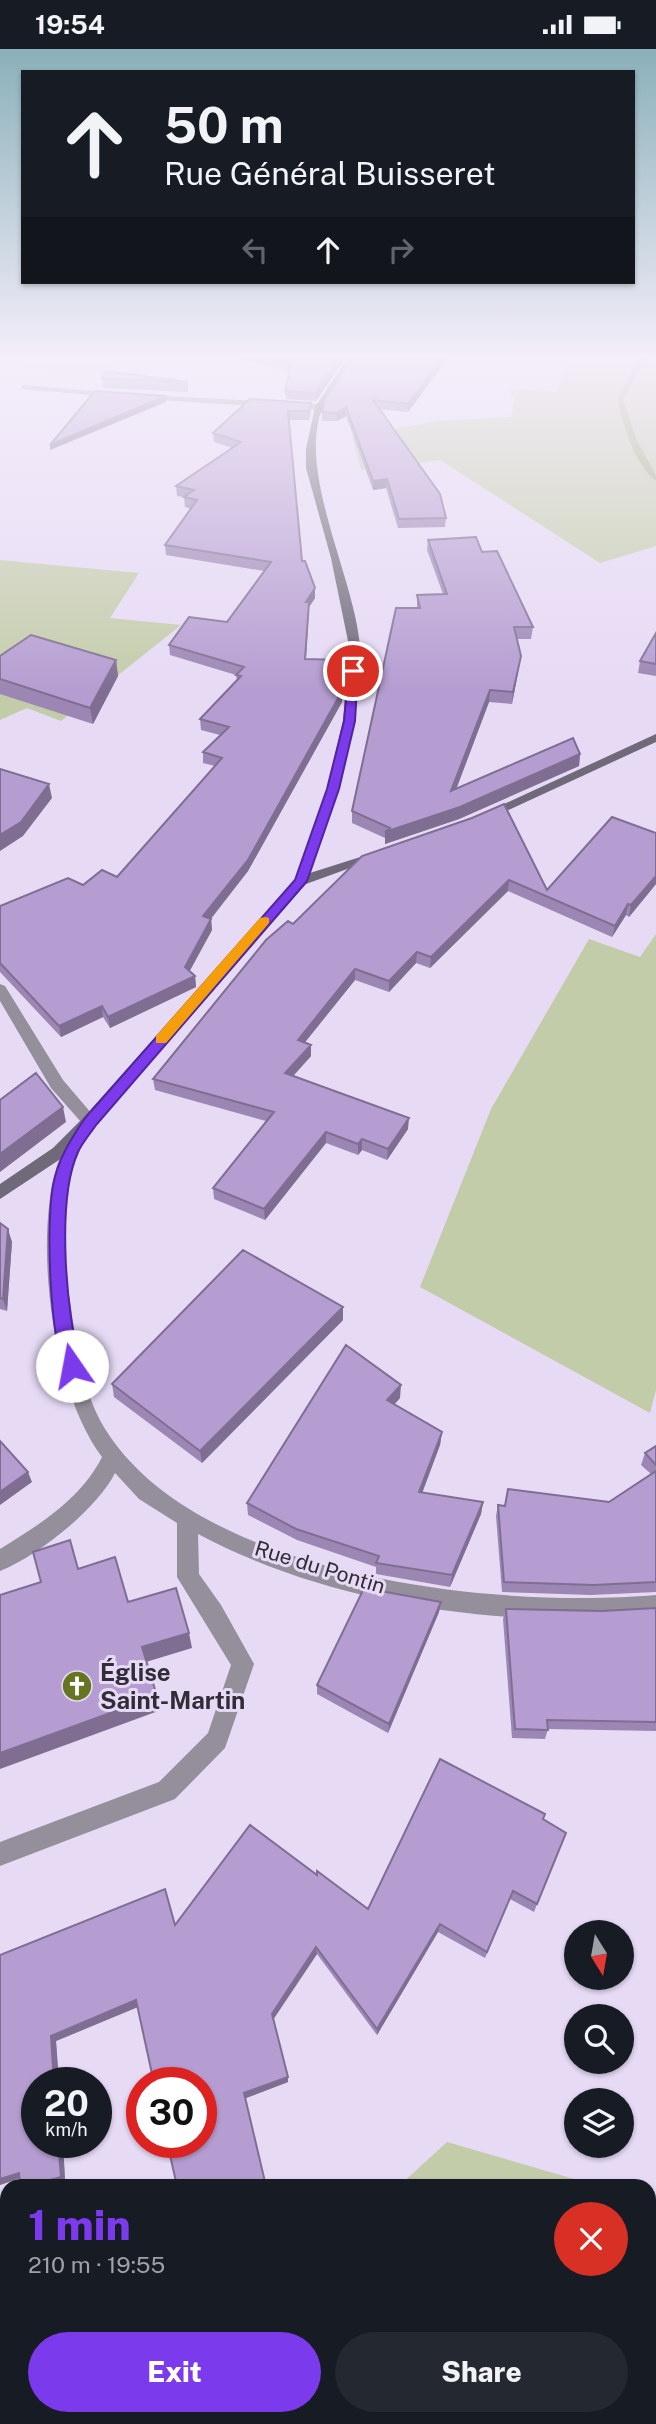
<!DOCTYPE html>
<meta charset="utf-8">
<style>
body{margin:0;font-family:"Public Sans",sans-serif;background:#242831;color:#f1f3f6;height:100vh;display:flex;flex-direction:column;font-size:26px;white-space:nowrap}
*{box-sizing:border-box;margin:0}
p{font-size:23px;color:#9ea1a6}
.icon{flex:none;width:38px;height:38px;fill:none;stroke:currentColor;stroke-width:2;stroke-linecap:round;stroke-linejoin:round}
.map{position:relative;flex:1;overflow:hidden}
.panel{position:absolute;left:0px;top:2130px;width:656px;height:247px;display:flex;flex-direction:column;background:#171b24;border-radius:21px 21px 0 0;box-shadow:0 2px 5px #0004}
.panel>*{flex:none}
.hud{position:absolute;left:21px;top:21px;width:614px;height:214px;border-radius:0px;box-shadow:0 2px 5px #0004;background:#171b24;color:#f1f3f6;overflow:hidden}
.needle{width:46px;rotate:169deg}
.controls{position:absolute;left:564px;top:1871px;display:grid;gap:14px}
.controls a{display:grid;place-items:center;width:70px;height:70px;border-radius:50%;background:#171b24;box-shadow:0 2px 5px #0004;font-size:35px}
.speed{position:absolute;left:21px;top:2018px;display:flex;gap:14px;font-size:35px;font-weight:700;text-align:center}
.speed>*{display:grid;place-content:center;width:91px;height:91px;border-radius:50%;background:#171b24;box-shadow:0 2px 5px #0004;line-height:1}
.speed small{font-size:18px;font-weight:400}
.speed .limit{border:10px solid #d22;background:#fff;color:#111}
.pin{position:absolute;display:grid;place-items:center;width:60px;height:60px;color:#fff;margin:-30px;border:4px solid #fff;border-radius:50%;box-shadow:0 2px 7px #0007}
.me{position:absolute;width:77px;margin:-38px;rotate:348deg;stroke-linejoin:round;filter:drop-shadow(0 0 5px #0008)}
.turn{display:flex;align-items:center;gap:24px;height:147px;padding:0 28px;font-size:32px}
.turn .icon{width:91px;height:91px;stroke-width:2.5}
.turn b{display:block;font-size:49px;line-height:60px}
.lanes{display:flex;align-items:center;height:66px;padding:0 28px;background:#0003;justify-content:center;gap:35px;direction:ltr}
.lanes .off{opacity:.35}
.round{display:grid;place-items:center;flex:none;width:74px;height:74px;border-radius:37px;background:#242831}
.overview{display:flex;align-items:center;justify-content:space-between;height:119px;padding:0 28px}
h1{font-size:42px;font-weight:800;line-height:52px;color:#7c3aed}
.cta{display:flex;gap:14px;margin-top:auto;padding:14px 28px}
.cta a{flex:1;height:80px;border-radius:42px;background:#7c3aed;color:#fff;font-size:28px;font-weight:800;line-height:80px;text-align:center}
.cta a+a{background:#242831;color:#f1f3f6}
.status{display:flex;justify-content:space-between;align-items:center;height:49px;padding:0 35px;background:#171b24;direction:ltr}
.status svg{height:19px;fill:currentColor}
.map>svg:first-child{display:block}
.green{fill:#c3cca9}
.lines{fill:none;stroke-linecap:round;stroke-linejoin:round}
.stream{fill:#9eaa72;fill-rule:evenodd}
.lane{fill:#948f9b;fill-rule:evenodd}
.street{fill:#948f9b;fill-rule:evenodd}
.secondary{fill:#706979;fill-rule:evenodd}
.wall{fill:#9c87b4}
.shaded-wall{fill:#7f6e92}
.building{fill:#b59dd1;stroke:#7f6e92;stroke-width:2}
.route{fill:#7c3aed;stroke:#51269a;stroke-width:2}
.slow{fill:#f59e0b}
.labels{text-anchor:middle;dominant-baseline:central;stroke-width:6;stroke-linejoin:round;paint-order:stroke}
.street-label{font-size:21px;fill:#312c37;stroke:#e6daf5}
.near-poi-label{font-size:24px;font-weight:bold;fill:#312c37;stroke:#e6daf5;text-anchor:start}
</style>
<div class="status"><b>19:54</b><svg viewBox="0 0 49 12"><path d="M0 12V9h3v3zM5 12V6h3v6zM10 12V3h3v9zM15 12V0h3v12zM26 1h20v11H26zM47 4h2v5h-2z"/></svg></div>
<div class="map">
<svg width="656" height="2375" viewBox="0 0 656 2375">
<rect width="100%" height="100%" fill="#e6daf5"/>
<!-- green -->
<path class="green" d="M0 309H139L102 323 0 317Z
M571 309H656V497L600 514 440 411 361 421 352 388 437 372 511 368 515 351 508 340 556 343Z
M0 511 139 524 110 569 181 576 61 672 27 659 0 671Z
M656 885V1341L650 1364 420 1238 491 1060 589 890 640 908Z
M447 2093 598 2137H399Z
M649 2151 656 2153V2375H293V2370H649Z"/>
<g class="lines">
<!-- stream -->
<path class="stream" d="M640 309H646L623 350 637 392 656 426V432C634 415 624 377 617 350Z"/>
<!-- lane -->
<path class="lane" d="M23 336 116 344 120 346 116 348 20 340Z
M144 346 319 355 323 358 319 361 141 350Z"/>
<!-- street -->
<path class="street" d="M0 935 5 937 63 1031 98 1072C92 1082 83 1092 79 1103 58 1152 64 1215 72 1266 78 1307 85 1351 109 1386 205 1529 497 1560 656 1546V1566C505 1580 333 1557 198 1485L199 1525 221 1556 254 1615 225 1699 175 1750 0 1817V1793L159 1733 208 1684 231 1616 177 1528V1474L139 1450 115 1424C97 1460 38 1507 0 1522V1500C39 1476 81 1450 102 1408 53 1343 34 1198 56 1120 61 1102 71 1088 81 1073L51 1039 0 952Z"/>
<!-- secondary -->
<path class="secondary" d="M348 309H356C346 324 331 341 323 358 296 421 354 527 360 597 361 608 359 622 358 634 353 701 332 761 310 824L376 803 383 807 306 835 96 1076 65 1107 0 1150V1135L53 1099 84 1068 295 831 327 740 343 672 349 597 331 509 306 419V400L315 358Z
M656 685V693L489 770H479L478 767Z"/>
</g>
<!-- wall -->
<path class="wall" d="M238 309H345L316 352 286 350 285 342 289 323Z
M354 309H448L408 363 380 360 446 469 445 478 398 479 386 439 373 441 346 367 337 372H322V363Z
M102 329 188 333V343L103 339Z
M311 354V363L309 371H289L302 512 315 539V549L309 558 306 610 345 611 342 653 248 822 211 870 212 881 189 922 195 927 196 938 110 979 103 968 61 988 0 923V857L117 828 215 717 203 714V703L220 686 201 681 200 670 237 631 236 626 170 606 169 596 227 573 264 522 166 506 165 496 192 460 185 458 184 448 177 447 176 437 232 399 214 393 213 384Z
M428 491 482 503 533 578 531 590H517L521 607 512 655 489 653 456 740 580 705 579 717 459 770 385 795V789L352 774V762L417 559V546L443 545 427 501Z
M656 584V627L638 624 640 612Z
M0 607 116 611 118 627 93 675 0 645Z
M472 769 547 841 656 784V835L629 868 626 866 612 888 508 842 430 919 416 914 389 943 355 931 305 993 311 996V1007L293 1027 408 1080 387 1111 362 1101 358 1106 326 1094 265 1171 214 1150 213 1139 266 1072 155 1041 153 1030 293 875Z
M0 1174 12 1193 7 1262 0 1260Z
M343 1258V1271L202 1414 114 1348 112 1335Z
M400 1349 394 1355 442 1383 440 1396 422 1444 483 1453 481 1465 450 1538 376 1525V1518L297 1491 248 1466 247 1454Z
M656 1397V1543L591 1546 502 1543 496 1467 498 1456 505 1457 508 1440 609 1453 651 1425 641 1416 645 1404Z
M441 1553 439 1563 388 1684 317 1645V1636Z
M656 1559V1682L548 1680 545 1690 512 1689 503 1570 506 1560 602 1562Z
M543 1770 537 1855 534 1863 510 1850 485 1909 438 1883 377 1986 317 1905 273 1970 288 2033 246 2049 138 1958 56 1992 59 2034H37V2093H63L65 2132 46 2137H20L19 2129 0 2136V1906L167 1847 175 1875 317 1826 368 1860Z"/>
<!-- shaded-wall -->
<path class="shaded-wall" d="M339 309H345L316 352V344Z
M442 309H448L408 363V355Z
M166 347V353L50 401V396Z
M346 358V367L337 372V364Z
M387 430 386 439 373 441V432Z
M315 539V549L309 558 305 620 306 553Z
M521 607 519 618 512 655 513 643Z
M116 611 118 627 93 675 90 659Z
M345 611 342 653 248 822 204 878 203 867Z
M490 641 489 653 451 754V742Z
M580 705 579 717 459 770 385 795V783Z
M49 735 52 749 23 787 0 802V786Z
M656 827V835L629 868 631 856Z
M509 831 508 842 430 919 431 908Z
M628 855 626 866 612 888 615 877Z
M211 870 212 881 186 929 185 918Z
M417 903 416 914 389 943V932Z
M355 920V931L298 1002V991Z
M195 927 196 938 110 979 108 968Z
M102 957 103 968 61 988 59 977Z
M311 996V1007L286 1035 285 1024Z
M63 1058 66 1073 0 1123V1105Z
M409 1069 408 1080 387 1111 388 1100Z
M326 1083V1094L265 1171 264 1160Z
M362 1090V1101L358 1106V1095Z
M8 1180 12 1193 7 1262 3 1250Z
M343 1258V1271L202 1414 200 1402Z
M401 1336 400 1349 387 1364V1351Z
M442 1383 440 1396 418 1455 419 1443Z
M28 1423 32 1433 0 1456V1443Z
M483 1453 481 1465 450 1538 452 1526Z
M441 1553 439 1563 388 1684 389 1675Z
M189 1584 192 1599 146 1613 142 1598Z
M157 1647 161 1661 0 1720V1704Z
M440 1875 438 1883 377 1986V1980Z
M316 1898 317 1905 273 1971 272 1965Z
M136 1951 140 1957 56 1992 59 2034H54L51 1987Z
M288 2028V2033L246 2049 244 2044Z
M58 2093H63L65 2132 46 2137H28Z
M19 2124 25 2127 0 2136V2130Z
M51 2371V2375H46L45 2372Z"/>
<!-- building -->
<path class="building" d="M268 309H339L316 344 285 342 291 315Z
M354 309H442L408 355 373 351 440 445 446 469 399 470 387 430 373 432 346 358 337 364 322 363 325 350Z
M107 322 188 333 102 329Z
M95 342 166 347 50 396Z
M250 350 311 354 309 362H288L302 512H305L315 539 306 553H309L305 610 345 611 342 642 248 811 203 867 211 870 185 918 195 927 108 968 102 957 59 977 0 914V857L68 829 83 836 102 821 117 828 222 709 203 703 229 678 200 670 241 627 236 626 244 618 169 596 189 568 227 573 271 513 165 496 197 451 184 448 194 441 176 437 241 393 213 384Z
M476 488 482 503 497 502 533 578H514L521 607 513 643 490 641 451 742 573 689 580 705 460 758 385 783 390 779 352 762 396 559H420L417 546 447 545 428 491Z
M656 584V615L640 612Z
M31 586 116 611 90 659 0 630V607Z
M0 720 49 735 21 773 0 786Z
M504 755 547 841 612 768 656 784V827L631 856 628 855 615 877 509 831 431 908 417 903 389 932 355 920 298 991 311 996 285 1024 409 1069 388 1100 362 1090 358 1095 326 1083 264 1160 213 1139 274 1063 153 1030 266 891 288 872 293 875 362 807 472 769Z
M36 1024 63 1058 0 1105V1051Z
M0 1174 8 1180 3 1250 0 1249Z
M243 1201 343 1258 200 1402 112 1335Z
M346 1296 401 1336 387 1351 442 1383 419 1443 483 1453 452 1526 376 1514 379 1507 296 1480 247 1454Z
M0 1392 28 1423 0 1443Z
M656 1397V1416L645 1404Z
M656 1422V1533L594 1536 504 1533 498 1456 505 1457 508 1440 609 1453Z
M70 1491 78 1520 115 1508 128 1553 176 1539 189 1584 142 1598 157 1647 0 1704V1546L41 1533 33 1503Z
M364 1539 441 1553 389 1675 317 1636Z
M656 1559V1673L547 1671 548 1681 515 1680 506 1560 602 1562Z
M440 1710 545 1765 543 1770 566 1784 537 1855 513 1842 487 1903 440 1875 377 1980 316 1898 272 1965 288 2028 244 2044 266 2137H177L167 2093H201V2034H154L136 1951 51 1987 54 2034H37V2093H58L61 2128 28 2137H20L19 2124 0 2130V1906L165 1840 175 1876 250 1776 317 1826V1822L368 1860Z
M7 2322V2370H53L45 2372 46 2375H0V2324Z"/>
<!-- sky -->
<linearGradient id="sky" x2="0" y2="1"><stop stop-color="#8ab0b9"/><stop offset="0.48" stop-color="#f4eefa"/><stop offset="1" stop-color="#f4eefa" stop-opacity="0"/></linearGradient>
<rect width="656" height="641" fill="url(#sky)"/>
<!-- route -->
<path class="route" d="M349 619 358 622 355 672 339 740 307 832 96 1076C90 1085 82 1094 78 1103 56 1151 66 1267 81 1317L78 1322H66C49 1289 46 1174 53 1136 58 1110 71 1090 85 1069L295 831 327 740 344 672Z"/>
<!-- slow -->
<path class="slow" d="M265 868 269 869V874L166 994H156V987L260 869Z"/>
<!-- icons -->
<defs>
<g id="church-disc" transform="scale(1.575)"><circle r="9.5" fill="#677522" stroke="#e6daf5"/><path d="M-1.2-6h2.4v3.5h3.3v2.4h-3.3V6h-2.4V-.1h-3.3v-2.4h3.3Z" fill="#fff"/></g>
</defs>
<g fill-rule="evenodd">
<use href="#church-disc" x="77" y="1637"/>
</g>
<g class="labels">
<!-- street labels -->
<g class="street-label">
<text transform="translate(320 1518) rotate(17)">Rue du Pontin</text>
</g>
<!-- near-poi labels -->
<g class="near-poi-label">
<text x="100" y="1623">Église<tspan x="100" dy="28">Saint-Martin</tspan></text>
</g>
</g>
</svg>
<div class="controls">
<a><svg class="needle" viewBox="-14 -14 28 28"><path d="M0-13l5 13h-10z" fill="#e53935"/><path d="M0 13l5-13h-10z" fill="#9ea1a6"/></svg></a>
<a><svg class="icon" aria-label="search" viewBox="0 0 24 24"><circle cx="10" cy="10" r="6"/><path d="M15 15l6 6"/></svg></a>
<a><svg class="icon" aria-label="layers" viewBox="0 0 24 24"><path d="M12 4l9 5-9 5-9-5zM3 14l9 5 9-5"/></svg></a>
</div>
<div class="speed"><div>20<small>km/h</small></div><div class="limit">30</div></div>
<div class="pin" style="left:353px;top:622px;background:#d93025"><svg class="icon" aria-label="arrive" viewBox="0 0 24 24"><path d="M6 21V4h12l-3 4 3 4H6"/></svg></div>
<svg class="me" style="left:72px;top:1317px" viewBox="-20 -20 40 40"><circle r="19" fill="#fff"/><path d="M0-13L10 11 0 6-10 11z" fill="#7c3aed"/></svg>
<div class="hud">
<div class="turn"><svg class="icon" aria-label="ahead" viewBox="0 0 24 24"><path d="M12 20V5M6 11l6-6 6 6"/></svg><div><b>50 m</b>Rue Général Buisseret</div></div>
<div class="lanes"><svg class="icon off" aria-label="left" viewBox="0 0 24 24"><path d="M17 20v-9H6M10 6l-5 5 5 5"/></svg><svg class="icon" aria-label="ahead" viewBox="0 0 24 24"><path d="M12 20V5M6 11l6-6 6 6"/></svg><svg class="icon off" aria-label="right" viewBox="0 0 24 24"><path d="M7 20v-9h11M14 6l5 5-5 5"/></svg></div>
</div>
<section class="panel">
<div class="overview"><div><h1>1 min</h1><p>210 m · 19:55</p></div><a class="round" style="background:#d93025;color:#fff"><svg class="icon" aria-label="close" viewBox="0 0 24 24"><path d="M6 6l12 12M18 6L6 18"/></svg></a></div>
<div class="cta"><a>Exit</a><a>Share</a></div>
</section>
</div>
